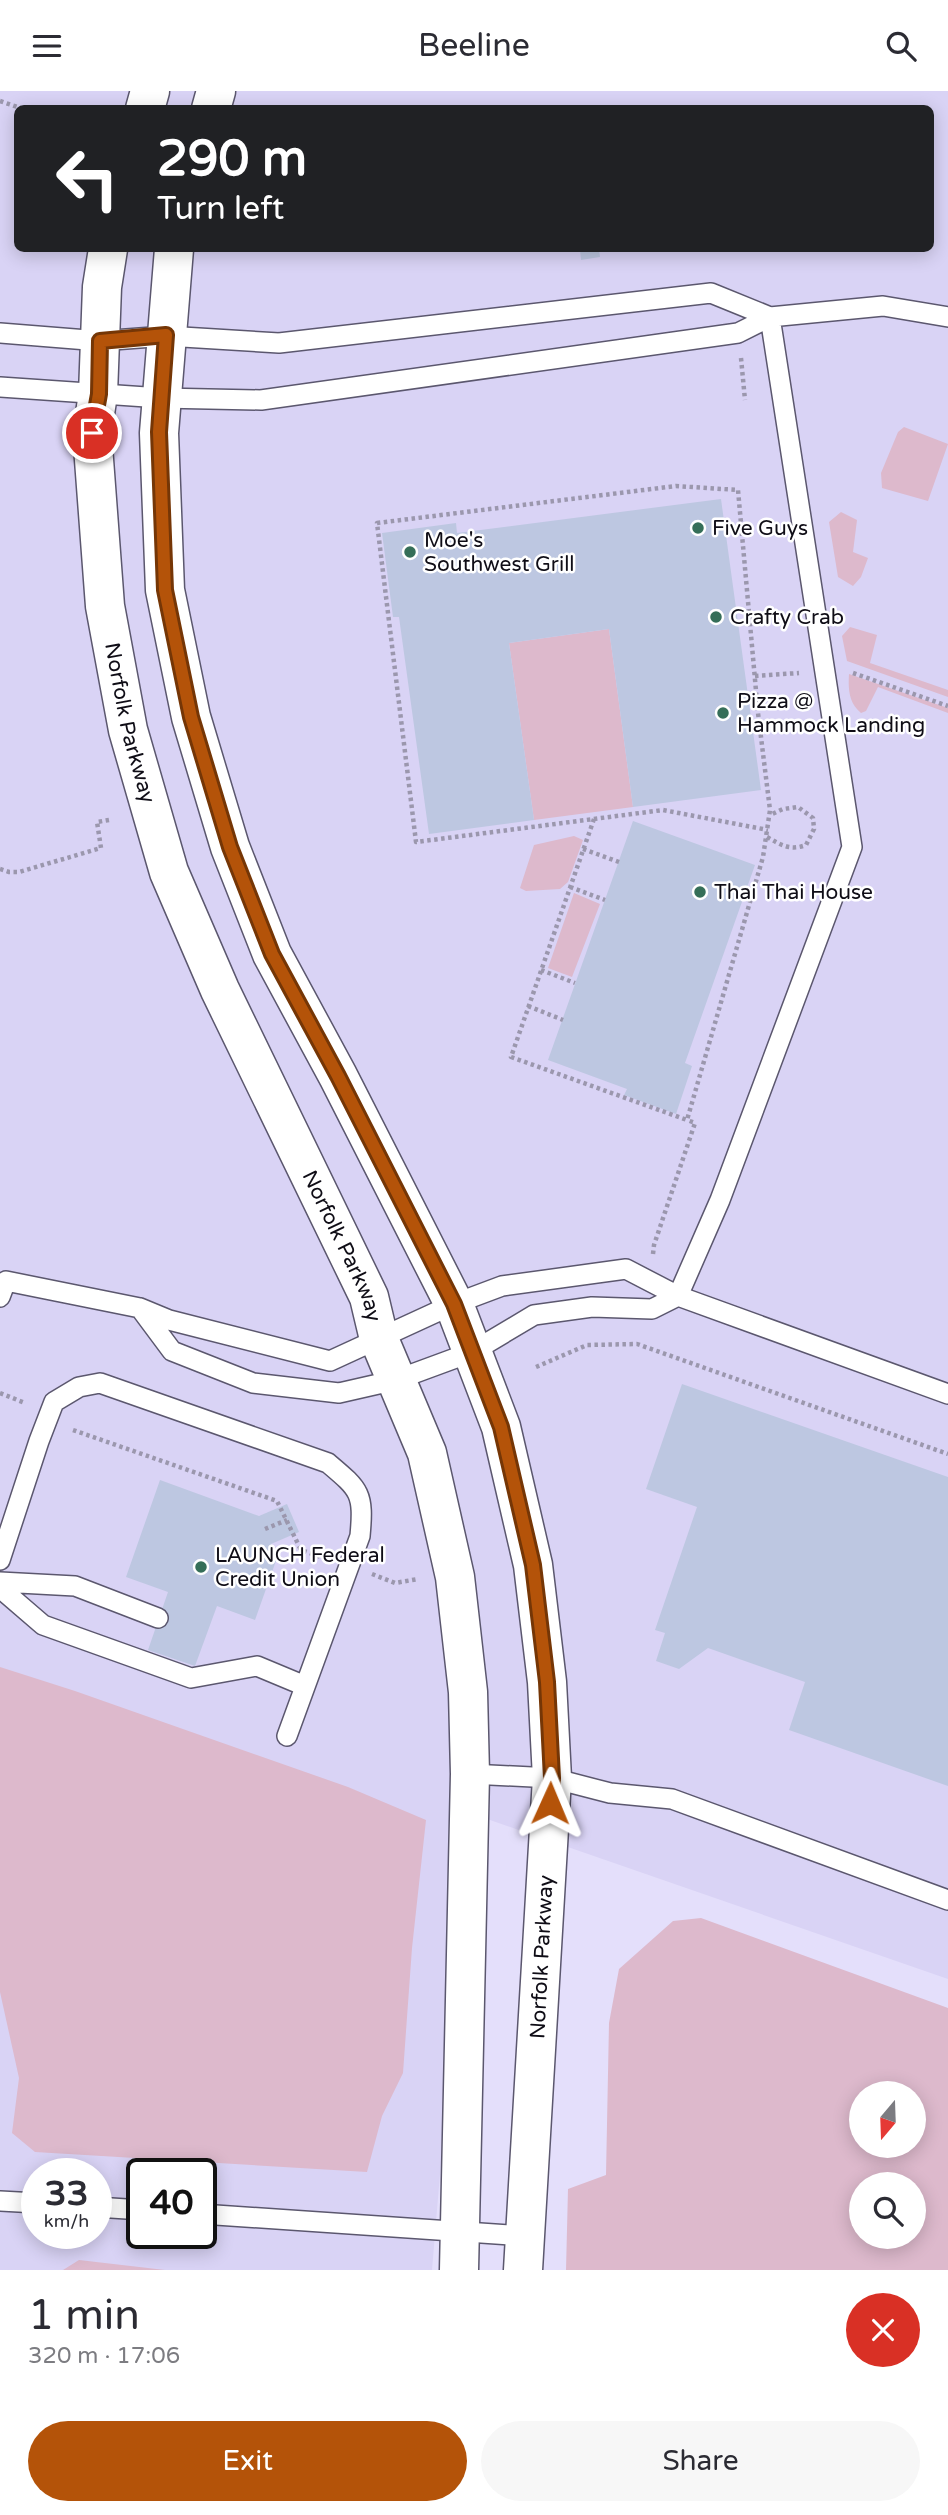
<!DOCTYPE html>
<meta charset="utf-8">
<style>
body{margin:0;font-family:"Varela Round",sans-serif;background:#f7f7f7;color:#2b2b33;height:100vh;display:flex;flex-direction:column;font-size:26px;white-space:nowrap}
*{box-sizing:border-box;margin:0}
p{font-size:23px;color:#7c7c81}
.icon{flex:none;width:38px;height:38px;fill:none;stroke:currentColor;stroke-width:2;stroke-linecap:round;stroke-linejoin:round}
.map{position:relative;height:2179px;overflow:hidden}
.sheet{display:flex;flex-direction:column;background:#fff;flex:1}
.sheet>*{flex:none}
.hud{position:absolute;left:14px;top:14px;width:920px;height:147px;border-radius:10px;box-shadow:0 4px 18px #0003;background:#202124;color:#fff;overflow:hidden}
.needle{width:46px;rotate:199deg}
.buttons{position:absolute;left:849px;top:1990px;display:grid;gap:14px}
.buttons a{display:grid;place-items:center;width:77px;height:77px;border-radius:50%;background:#fff;box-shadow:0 4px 18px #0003;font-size:35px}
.speed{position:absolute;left:21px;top:2067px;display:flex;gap:14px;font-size:35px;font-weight:700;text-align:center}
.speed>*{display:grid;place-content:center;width:91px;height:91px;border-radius:50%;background:#fff;box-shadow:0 4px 18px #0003;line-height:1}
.speed small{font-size:18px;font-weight:400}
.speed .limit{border:4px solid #111;border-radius:10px;background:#fff;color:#111}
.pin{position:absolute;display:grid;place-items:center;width:60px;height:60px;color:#fff;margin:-30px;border:4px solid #fff;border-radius:50%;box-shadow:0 2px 7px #0007}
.me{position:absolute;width:77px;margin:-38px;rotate:1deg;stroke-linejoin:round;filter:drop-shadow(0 0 5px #0008)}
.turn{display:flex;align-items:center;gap:24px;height:147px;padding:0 28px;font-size:32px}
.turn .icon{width:91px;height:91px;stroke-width:2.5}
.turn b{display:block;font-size:49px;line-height:60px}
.round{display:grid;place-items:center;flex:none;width:74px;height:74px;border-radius:37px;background:#f7f7f7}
.headline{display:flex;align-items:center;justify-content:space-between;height:119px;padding:0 28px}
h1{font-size:42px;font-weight:600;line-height:52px}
.button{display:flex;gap:14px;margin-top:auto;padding:14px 28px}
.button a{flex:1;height:80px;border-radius:42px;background:#b45309;color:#fff;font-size:28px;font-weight:600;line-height:80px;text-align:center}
.button a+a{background:#f7f7f7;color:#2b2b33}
header{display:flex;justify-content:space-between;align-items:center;height:91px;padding:0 28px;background:#fff;font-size:32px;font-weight:600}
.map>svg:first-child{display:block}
.built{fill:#d9d3f5;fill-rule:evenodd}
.green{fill:#ddb9cc;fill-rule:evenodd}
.building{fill:#bdc7e1}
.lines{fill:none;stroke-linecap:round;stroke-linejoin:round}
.lane-casing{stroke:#5b576e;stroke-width:22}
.secondary-casing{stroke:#5b576e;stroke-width:41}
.path{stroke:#9b97ad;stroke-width:4.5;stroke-dasharray:3.5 3.5;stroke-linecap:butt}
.lane{stroke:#fff;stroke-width:19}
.secondary{stroke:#fff;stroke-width:38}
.route-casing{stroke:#753606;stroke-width:18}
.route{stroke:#b45309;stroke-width:12}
.poi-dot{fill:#356e58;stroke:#fff;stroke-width:2.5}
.labels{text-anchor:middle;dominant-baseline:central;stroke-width:5;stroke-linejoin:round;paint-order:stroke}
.poi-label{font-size:21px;fill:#0f0d16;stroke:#fff;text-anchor:start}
.street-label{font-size:21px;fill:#0f0d16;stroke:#fff}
</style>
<header><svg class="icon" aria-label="menu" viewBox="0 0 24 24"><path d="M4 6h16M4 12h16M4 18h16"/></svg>Beeline<svg class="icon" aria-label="search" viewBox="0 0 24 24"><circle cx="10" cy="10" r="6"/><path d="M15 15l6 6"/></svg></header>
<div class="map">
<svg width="948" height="2179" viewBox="0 0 948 2179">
<rect width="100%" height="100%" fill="#e4dffb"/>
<!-- built -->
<path class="built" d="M0 0H948V1888L470 1722 432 2179H0ZM18 18H931V158H18ZM37 2082H96V2142H37ZM142 2082H201V2142H142Z"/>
<!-- green -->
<path class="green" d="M904 336 948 353 928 410 882 397 881 382 898 341Z
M841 421 857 429 853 461 868 467 861 486 853 495 838 486 829 431Z
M850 536 877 544 870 572 948 599V606L847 570 842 545Z
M609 538 633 716 534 729 509 552Z
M849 583 948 617V622L878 596 866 620 861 622C849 612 848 599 849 583Z
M574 745 583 749 568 791 560 798 526 800 520 797 534 754Z
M574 802 600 813 572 886 548 877Z
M0 1576 75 1600 348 1696 426 1729 412 1857 403 1982 382 2025 367 2081 35 2061 12 2042 19 1987 0 1901Z
M701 1827 948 1917V2179H566L568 2098 606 2084 609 1932 619 1878 673 1830ZM861 2002H914V2054H861ZM861 2093H914V2146H861Z
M79 2169 165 2179H63Z"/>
<!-- building -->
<path class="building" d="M599 158 600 166 581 169 580 159Z
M721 408 761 699 633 716 609 538 509 552 534 729 429 743 399 526H393L382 442 456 432 457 442Z
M633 730 755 774 685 972 692 975 676 1023 624 1004 627 998 548 969Z
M682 1293 948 1386V1695L789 1639 805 1591 708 1557 679 1578 656 1570 665 1542 655 1539 697 1416 646 1398Z
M160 1389 259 1425 287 1413 299 1441 271 1453 277 1467 255 1529 217 1515 195 1575 148 1559 168 1501 126 1486Z"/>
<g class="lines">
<!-- lane casing -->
<g class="lane-casing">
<path id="lane" d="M0 242 100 250 166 245 279 252 711 202 770 226
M0 296 161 307 261 309 738 242 770 226 883 215 948 226
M0 1206 6 1190 140 1217 169 1229 330 1270 454 1213 502 1195 626 1178 678 1205 948 1303
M140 1217 172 1260 253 1292 339 1302 396 1289 472 1261 534 1224 592 1216 652 1218 678 1205 720 1109 852 756 770 226
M0 1469 39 1350 54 1311 79 1296 100 1292 328 1372C360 1399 364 1402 360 1445L287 1645
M0 1491 75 1495 158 1527
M0 1497 43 1534 191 1587 257 1575 305 1595
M470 1683 552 1687 610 1702 672 1708 948 1809
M0 2110 37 2112
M96 2116 142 2119
M201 2123 526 2145"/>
</g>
<!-- secondary casing -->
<g class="secondary-casing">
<g id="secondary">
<path d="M145 18 150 0"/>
<path d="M211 18 216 0"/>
<path id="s1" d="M108 158 102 196 98 303 92 342 105 515 128 639 169 781 220 899 369 1206 379 1248 427 1362 455 1486 468 1601 470 1683 459 2179"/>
<path d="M174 158 159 342 165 499 191 626 230 756 272 863 338 985 454 1213 501 1336 533 1474 547 1591 552 1687 523 2179"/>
</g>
</g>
<!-- path -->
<path class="path" d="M0 10 23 18
M741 267 745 309
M853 582 948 615
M755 585 799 582
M594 728 511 966 687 1029 763 766 770 719 758 622 738 399 676 395 377 432 416 751 663 719 768 739
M767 746C781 754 790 760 806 754L814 738 813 727 798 716 783 718 770 724
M583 758 619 771
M0 778 9 781H19L101 757 97 731 109 729
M570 796 605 809
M541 879 575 892
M528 915 563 929
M653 1163 654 1154 695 1032 687 1029
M536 1276 587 1254 637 1253 948 1363
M0 1302 25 1312
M73 1339 277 1410 301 1459 324 1467
M265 1438 287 1429
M372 1483 395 1492 418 1488"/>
<!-- lane -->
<use href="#lane" class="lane"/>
<!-- secondary -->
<use href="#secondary" class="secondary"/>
</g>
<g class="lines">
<!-- route casing -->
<g class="route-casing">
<path id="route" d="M92 342 99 303 100 250 166 244 159 341 165 499 191 626 230 756 272 863 338 985 454 1213 501 1336 533 1474 547 1591 552 1687 550 1712"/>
</g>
<!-- route -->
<use href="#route" class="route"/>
</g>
<!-- markers -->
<g class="poi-dot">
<circle cx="698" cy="437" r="7"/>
<circle cx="410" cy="461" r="7"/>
<circle cx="716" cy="526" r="7"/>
<circle cx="723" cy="622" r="7"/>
<circle cx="700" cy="801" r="7"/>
<circle cx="201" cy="1476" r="7"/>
</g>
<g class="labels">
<!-- poi labels -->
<g class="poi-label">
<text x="712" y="437">Five Guys</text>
<text x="424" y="449">Moe's<tspan x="424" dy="24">Southwest Grill</tspan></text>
<text x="730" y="526">Crafty Crab</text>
<text x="737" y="610">Pizza @<tspan x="737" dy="24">Hammock Landing</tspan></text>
<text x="714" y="801">Thai Thai House</text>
<text x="215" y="1464">LAUNCH Federal<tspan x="215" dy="24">Credit Union</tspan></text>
</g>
<!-- street labels -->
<g class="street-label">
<text stroke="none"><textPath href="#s1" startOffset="478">Norfolk Parkway</textPath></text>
<text stroke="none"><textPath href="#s1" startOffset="1045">Norfolk Parkway</textPath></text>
<text transform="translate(542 1866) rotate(-87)">Norfolk Parkway</text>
</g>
</g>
</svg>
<div class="buttons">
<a><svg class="needle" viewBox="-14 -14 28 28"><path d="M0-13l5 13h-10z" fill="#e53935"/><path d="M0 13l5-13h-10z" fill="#7c7c81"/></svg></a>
<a><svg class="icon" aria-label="search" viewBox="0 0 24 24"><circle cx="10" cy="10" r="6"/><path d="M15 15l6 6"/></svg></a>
</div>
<div class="speed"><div>33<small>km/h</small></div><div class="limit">40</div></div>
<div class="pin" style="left:92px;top:342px;background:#d93025"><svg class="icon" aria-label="arrive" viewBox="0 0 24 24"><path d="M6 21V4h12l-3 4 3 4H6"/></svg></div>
<svg class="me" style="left:550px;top:1712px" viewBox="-20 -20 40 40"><path d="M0-17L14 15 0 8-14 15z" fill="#b45309" stroke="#fff" stroke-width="4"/></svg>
<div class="hud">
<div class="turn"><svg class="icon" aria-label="left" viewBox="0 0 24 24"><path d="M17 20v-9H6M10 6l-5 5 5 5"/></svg><div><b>290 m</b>Turn left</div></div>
</div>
</div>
<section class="sheet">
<div class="headline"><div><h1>1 min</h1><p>320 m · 17:06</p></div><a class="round" style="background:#d93025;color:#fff"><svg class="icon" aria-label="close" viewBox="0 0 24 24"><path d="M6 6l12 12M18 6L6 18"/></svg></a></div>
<div class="button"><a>Exit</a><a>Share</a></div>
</section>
